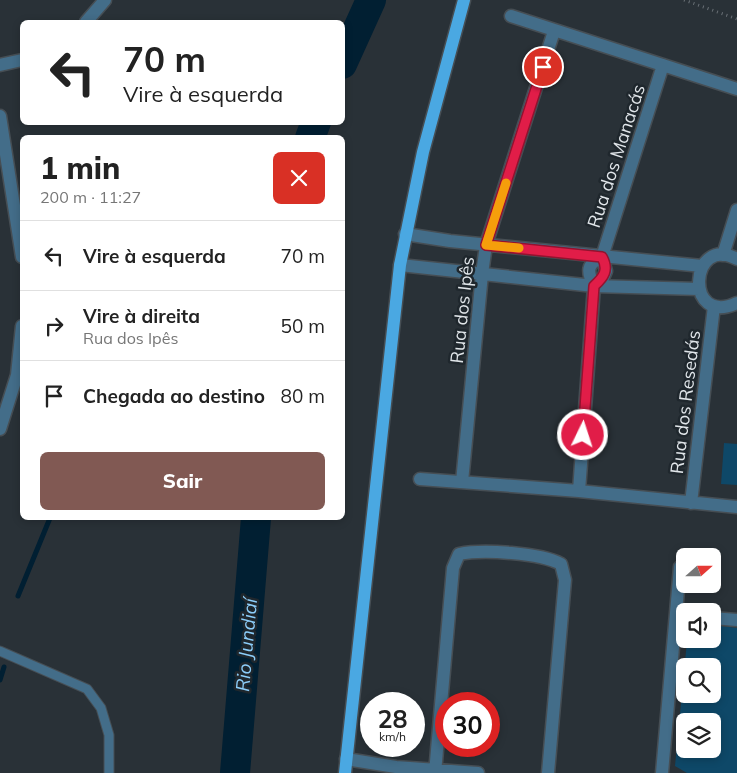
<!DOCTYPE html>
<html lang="pt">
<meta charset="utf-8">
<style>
body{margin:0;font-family:Mulish,sans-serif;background:#f2f2f2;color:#222;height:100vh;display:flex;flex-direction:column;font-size:19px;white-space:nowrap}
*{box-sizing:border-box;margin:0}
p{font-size:16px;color:#767676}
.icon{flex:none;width:28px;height:28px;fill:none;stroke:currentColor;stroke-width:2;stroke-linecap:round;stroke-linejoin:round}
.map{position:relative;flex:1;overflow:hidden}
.details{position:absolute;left:20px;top:135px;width:325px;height:385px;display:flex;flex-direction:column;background:#fff;border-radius:8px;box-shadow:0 2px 8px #0003}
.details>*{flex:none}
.top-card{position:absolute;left:20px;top:20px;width:325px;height:105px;border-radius:8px;box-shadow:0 2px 8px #0003;background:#fff;color:#222;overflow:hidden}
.needle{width:32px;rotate:69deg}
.tools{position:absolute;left:676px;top:548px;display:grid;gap:10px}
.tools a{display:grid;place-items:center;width:45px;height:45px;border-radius:8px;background:#fff;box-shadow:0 2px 8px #0003;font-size:25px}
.speed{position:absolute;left:360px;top:692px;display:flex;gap:10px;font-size:25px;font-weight:700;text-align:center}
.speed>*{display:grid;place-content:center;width:65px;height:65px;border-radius:50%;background:#fff;box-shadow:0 2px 8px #0003;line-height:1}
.speed small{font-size:12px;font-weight:400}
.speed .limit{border:8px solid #d22;background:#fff;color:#111}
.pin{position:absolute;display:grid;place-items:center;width:42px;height:42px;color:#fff;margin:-21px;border:2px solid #fff;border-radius:50%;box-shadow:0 1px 5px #0007}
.me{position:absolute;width:55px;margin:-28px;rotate:4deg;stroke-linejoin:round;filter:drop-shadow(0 0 4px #0008)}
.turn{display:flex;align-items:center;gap:18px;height:105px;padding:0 20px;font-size:22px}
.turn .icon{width:65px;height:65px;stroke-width:2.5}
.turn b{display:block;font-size:35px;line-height:42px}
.round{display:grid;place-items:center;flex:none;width:52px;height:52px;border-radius:8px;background:#f2f2f2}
.summary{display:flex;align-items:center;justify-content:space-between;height:85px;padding:0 20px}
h1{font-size:30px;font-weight:800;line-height:38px}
.button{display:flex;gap:10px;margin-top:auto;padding:10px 20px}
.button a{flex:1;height:58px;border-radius:8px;background:#815953;color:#fff;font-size:20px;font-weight:800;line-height:58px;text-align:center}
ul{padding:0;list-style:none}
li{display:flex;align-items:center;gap:15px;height:70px;padding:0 20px;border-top:1px solid #e0e0e0}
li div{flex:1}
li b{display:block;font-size:19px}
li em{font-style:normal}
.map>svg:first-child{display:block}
.green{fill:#0e4868;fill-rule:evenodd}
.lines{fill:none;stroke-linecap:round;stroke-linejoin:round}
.stream{stroke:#011f32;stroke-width:5}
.river{stroke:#011f32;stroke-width:30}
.lane-casing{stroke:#464e54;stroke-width:11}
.street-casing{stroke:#464e54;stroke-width:15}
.primary-casing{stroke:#464e54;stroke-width:15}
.path{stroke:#6a7177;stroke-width:3;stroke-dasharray:1 4;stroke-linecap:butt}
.lane{stroke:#436d89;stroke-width:9}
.street{stroke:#436d89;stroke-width:12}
.primary{stroke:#4aa8e2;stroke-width:12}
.route-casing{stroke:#92132f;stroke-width:12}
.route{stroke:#e11d48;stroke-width:9}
.slow{stroke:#f59e0b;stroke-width:9}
.labels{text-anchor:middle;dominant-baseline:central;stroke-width:5;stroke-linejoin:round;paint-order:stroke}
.street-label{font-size:18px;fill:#e1e6ea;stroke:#1f272d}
.water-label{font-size:19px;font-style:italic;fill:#8ccefa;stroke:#1f272d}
</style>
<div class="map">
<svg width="737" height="773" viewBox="0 0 737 773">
<rect width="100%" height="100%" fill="#293137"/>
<!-- green -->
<path class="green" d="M724 443 737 444V485L721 484Z
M713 625 737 628V773H687L675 766 687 641 688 639H712ZM685 666H712V694H685ZM685 721H712V749H685Z"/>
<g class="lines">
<!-- stream -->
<path class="stream" d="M18 596 50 518
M0 680 4 667"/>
<!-- river -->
<path class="river" d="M342 64 371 0
M310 138 316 122
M235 773 256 518"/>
<!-- lane casing -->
<g class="lane-casing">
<path id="lane" d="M0 651 87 689 101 708 109 735V773"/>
</g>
<!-- street casing -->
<g class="street-casing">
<path id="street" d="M511 16 737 89
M86 22 105 0
M0 65 22 60
M0 116 22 257
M405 234 450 241 702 266
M723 255 737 210
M737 259C689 233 684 328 737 303
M400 265 594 286 699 289
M594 286 603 278 606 271 602 257 663 65
M0 429 17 375 22 326
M420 479 579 491 737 507
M462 482 482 274 486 245 554 31
M579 491 594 286C587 272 586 264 602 257
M691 503 714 306
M712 618 737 620
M346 759 396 767 478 773
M435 773 453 568 459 554C483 549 541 553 561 564L565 580 548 773
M662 773 680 567"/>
</g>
<!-- primary casing -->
<g class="primary-casing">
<path id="primary" d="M345 773 400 265 423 152 464 0"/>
</g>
<!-- path -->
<path class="path" d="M684 0 737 19"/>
<!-- lane -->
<use href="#lane" class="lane"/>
<!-- street -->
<use href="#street" class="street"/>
<!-- primary -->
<use href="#primary" class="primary"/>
</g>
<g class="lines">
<!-- route casing -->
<g class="route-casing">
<path id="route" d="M543 67 486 245 602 257C609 270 604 277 594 286L583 435"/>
</g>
<!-- route -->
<use href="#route" class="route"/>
<!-- slow -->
<path class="slow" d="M506 183 486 245 519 248"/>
</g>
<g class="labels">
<!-- street labels -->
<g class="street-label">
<text transform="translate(616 156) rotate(-72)">Rua dos Manacás</text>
<text transform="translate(462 310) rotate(-84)">Rua dos Ipês</text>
<text transform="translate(685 402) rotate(-83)">Rua dos Resedás</text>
</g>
<!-- water labels -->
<g class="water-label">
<text transform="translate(246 645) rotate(-85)">Rio Jundiaí</text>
</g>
</g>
</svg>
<div class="tools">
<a><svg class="needle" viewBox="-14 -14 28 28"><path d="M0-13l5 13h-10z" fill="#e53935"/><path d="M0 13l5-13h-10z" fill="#767676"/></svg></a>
<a><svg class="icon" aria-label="sound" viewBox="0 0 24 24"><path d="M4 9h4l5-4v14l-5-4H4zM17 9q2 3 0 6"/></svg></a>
<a><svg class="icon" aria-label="search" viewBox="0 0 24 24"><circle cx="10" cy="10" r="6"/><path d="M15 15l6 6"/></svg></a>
<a><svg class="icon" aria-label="layers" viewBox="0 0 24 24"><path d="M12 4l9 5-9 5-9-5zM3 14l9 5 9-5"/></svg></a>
</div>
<div class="speed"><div>28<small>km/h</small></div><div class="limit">30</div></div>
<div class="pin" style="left:543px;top:67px;background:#d93025"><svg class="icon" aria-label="arrive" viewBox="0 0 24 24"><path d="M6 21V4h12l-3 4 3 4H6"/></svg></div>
<svg class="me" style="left:583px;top:435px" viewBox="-20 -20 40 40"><circle r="17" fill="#e11d48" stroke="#fff" stroke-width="3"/><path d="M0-11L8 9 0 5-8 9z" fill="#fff"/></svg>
<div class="top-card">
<div class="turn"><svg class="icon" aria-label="left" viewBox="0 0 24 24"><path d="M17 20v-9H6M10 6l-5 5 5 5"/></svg><div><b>70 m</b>Vire à esquerda</div></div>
</div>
<section class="details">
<div class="summary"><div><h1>1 min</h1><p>200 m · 11:27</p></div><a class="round" style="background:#d93025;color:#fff"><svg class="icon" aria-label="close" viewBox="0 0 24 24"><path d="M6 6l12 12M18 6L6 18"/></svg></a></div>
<ul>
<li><svg class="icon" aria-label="left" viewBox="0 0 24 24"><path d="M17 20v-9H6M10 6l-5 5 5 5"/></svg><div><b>Vire à esquerda</b></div><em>70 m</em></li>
<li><svg class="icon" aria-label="right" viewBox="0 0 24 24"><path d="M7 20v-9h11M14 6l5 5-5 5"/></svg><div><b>Vire à direita</b><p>Rua dos Ipês</p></div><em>50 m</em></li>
<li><svg class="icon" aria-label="arrive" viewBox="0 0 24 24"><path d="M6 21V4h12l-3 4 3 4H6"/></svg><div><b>Chegada ao destino</b></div><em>80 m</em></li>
</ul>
<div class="button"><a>Sair</a></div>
</section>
</div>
